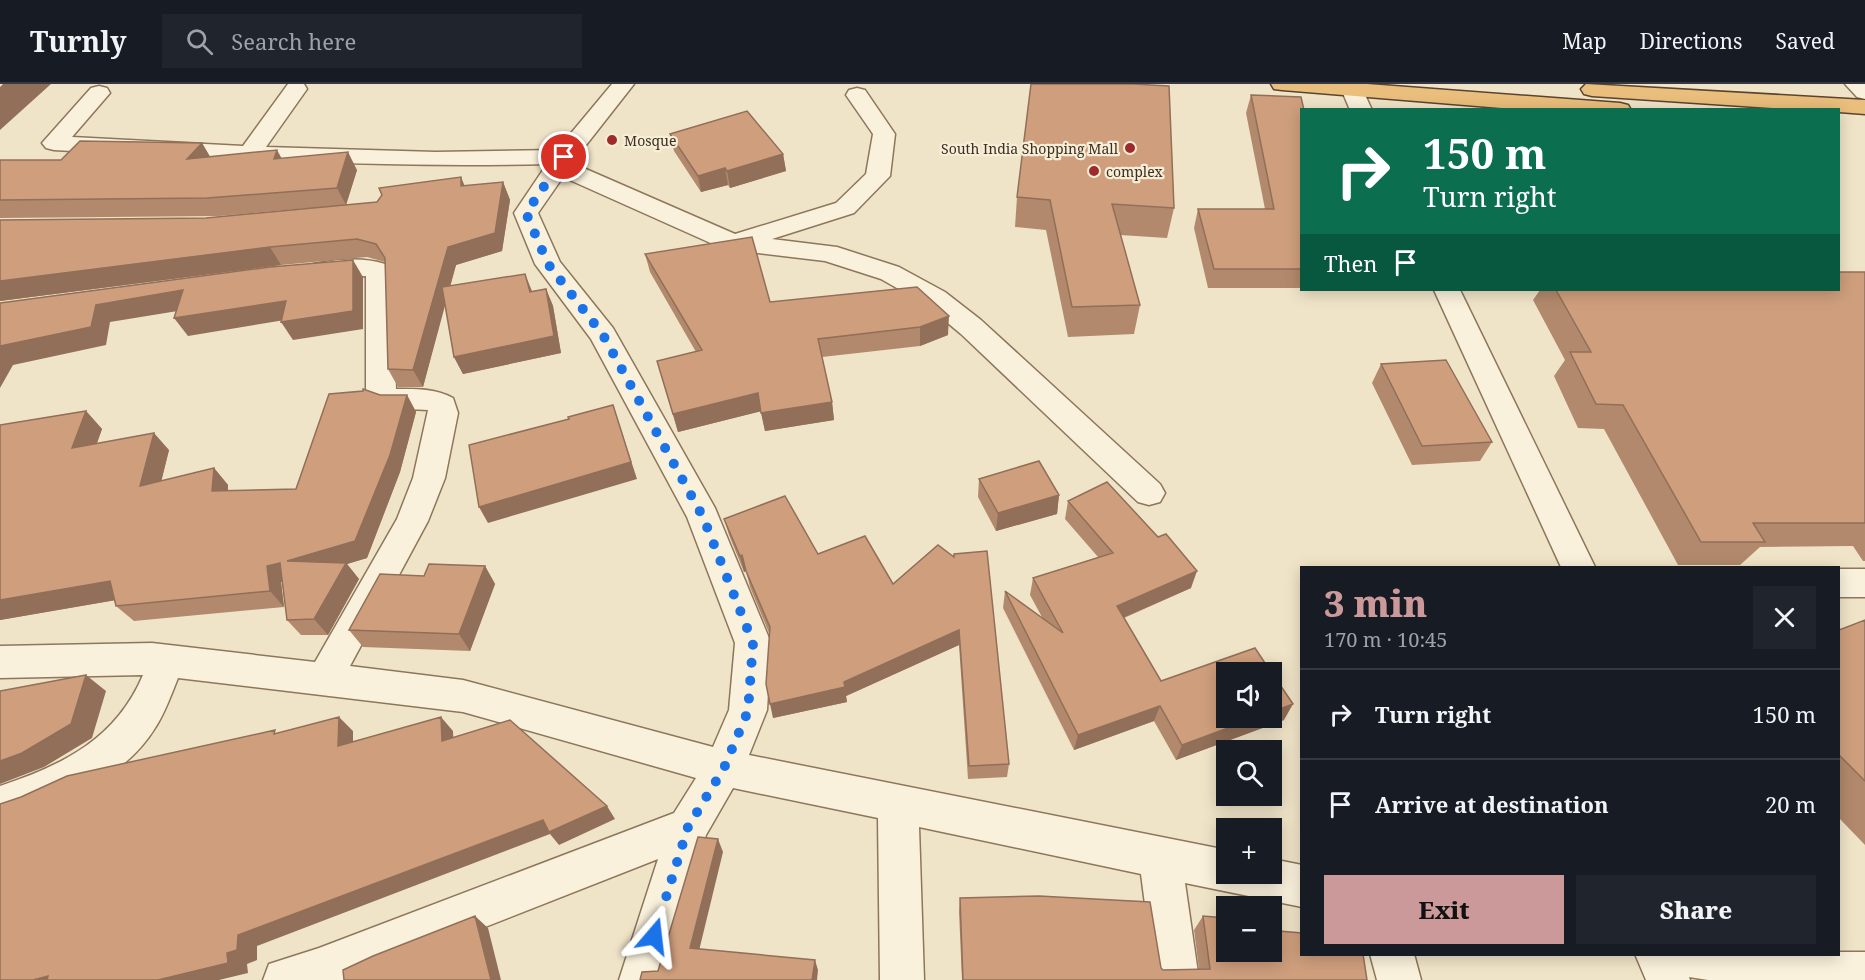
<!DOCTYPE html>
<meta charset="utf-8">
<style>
body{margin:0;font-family:"Noto Serif",serif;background:#20242c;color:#f1f3f6;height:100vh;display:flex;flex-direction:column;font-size:22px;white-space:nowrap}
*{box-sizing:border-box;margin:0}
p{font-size:20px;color:#9ea1a6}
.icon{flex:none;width:33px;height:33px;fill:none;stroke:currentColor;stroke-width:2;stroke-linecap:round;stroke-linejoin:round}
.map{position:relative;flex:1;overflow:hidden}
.details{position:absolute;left:1300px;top:482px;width:540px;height:390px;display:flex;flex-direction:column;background:#171b24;border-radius:0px;box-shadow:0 3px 15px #0003}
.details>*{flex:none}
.top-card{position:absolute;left:1300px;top:24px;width:540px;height:183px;border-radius:0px;box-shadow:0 3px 15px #0003;background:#0b6e4f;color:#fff;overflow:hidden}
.controls{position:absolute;left:1216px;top:578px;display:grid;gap:12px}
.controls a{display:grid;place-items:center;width:66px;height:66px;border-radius:0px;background:#171b24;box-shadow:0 3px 15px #0003;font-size:30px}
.pin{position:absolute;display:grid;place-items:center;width:51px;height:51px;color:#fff;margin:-26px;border:3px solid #fff;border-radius:50%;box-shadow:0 2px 6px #0007}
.me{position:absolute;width:66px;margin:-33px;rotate:17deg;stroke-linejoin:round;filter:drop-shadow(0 0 4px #0008)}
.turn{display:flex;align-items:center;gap:21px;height:126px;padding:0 24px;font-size:27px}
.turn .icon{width:78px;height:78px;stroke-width:2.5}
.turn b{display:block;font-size:42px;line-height:51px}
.then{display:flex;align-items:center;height:57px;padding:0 24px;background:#0003;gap:12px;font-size:22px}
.round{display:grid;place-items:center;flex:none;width:63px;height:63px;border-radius:0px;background:#20242c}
.headline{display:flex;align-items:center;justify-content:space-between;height:102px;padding:0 24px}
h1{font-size:36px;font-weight:800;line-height:45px;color:#cc999b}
.button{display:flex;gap:12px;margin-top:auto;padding:12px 24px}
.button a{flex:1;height:69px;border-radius:0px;background:#cc999b;color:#111;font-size:24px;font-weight:800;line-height:69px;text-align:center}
.button a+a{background:#20242c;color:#f1f3f6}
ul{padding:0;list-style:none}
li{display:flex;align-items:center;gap:18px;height:90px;padding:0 24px;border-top:2px solid #363941}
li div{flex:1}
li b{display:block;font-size:22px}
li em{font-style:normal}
header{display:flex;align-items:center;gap:36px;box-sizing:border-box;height:84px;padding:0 30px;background:#171b24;border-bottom:2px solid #363941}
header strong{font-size:28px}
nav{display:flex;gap:33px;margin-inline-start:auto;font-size:21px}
.search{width:420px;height:54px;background:#20242c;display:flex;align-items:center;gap:15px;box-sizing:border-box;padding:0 21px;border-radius:0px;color:#9ea1a6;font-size:22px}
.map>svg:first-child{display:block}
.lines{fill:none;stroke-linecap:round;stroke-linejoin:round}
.minor-casing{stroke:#8d765c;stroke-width:3}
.tertiary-casing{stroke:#8d765c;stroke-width:3}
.trunk-casing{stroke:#5b4430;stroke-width:3}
.minor{fill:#faf1dc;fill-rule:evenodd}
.tertiary{fill:#faf1dc;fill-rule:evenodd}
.trunk{fill:#eabe7c;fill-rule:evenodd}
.wall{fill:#b2896c}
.shaded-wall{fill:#916f58}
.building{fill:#cf9f7d;stroke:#916f58;stroke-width:1.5}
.route{stroke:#1a73e8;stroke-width:10;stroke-dasharray:0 18}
.poi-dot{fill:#9e2a2b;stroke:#f7eed8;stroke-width:2}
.labels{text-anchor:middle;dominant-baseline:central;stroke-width:4.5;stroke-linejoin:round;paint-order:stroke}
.far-poi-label{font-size:14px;fill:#3d2e20;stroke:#f7eed8;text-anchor:start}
</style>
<header>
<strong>Turnly</strong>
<div class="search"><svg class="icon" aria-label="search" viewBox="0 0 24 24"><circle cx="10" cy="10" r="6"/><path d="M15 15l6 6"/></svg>Search here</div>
<nav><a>Map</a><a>Directions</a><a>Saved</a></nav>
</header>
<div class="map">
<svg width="1865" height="896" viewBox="0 0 1865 896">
<rect width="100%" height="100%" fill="#f0e4c8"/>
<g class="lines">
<!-- minor casing -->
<g class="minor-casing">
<path id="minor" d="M288 0H304L307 5 266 63 436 68 557 66 612 0H634L572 79 735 150 836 119 866 90 873 50 846 11 849 6 857 4 865 6 895 50 890 92 854 129 772 155 837 163 899 183 945 208 981 236 1160 400 1165 409 1160 418 1149 421 1138 418 961 250 925 220 881 195 825 177 724 165 563 93 538 129 560 178 613 244 715 424 771 559 767 626 749 671 1227 766V789H1272V775L1302 781V823L1185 799 1199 896H1155L1141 790 919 743 924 896H880L878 734 733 704 706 751 663 896H619L658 775 350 896H263L269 880 319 864 674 729 696 694 463 628 178 594C171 611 165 629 155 644 122 698 56 720 0 740V702C63 681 116 655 143 591L0 594V562L152 559 315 578 397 435 413 394 428 326C405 323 380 334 366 311V192L314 196 305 194 301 188 305 182C330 176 361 172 385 180L392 192 396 305C416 305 434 304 453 314L458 329 445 394 428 437 350 582 463 596 713 663 729 626 735 559 687 433 591 255 535 180 514 129 547 80C383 84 218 75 54 66L46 64 42 59 91 4 99 2 107 4 110 9 72 53 243 62Z
M1353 0 1361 2 1372 26H1350L1342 7 1345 2Z
M1434 206H1460L1595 483H1561Z
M1839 485H1865V513H1839Z
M1839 868H1865V896H1708L1689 893 1690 896H1646L1635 870H1839Z
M1370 870H1414L1421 896H1377Z"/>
</g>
<!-- tertiary casing -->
<g class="tertiary-casing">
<path id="tertiary" d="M1845 0H1865V15L1857 13Z"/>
</g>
<!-- trunk casing -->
<g class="trunk-casing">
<path id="trunk" d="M1271 0H1367L1620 19 1628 21 1631 26H1527L1282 6 1274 5Z
M1586 0 1865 16V30L1839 28V26H1802L1592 12 1584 10 1581 5Z"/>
</g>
<!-- minor -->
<use href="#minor" class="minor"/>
<!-- tertiary -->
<use href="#tertiary" class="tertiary"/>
<!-- trunk -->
<use href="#trunk" class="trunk"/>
</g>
<!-- wall -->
<path class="wall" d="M1251 11 1302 26V204H1208L1194 144 1198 125H1265L1246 29Z
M670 50 783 70 786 87 730 104 728 101 701 108 674 67Z
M202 59 210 73 282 74 357 86 346 121 377 118 465 102 503 98 510 116 502 167 456 181 450 202 532 207 546 205 553 222 561 269 463 290 454 273 445 219 423 303H398L388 285 385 178 367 173 281 181 0 217V136L206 134 309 124 218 132 0 134V76H61Z
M1017 113 1174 124 1167 154 1120 151 1140 221 1134 250 1068 253 1046 146 1015 143Z
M645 170 770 218 917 203 948 251 920 262 822 273 832 318 834 336 765 347 761 327 678 348 657 277 696 268 650 188Z
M1865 188V477H1863L1853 462 1760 463 1740 481H1678L1604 345 1578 344 1554 292 1565 276 1533 216 1540 206H1839Z
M1381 280 1492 358 1480 377 1412 381 1372 299Z
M380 311H407L416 328 400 388 367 474 347 480 359 495 328 551H301L287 536 282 498H281L284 523 134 537 116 522 115 516 0 536V341L86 327 102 345 97 359 169 366 161 397 214 384 228 401V407L296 405Z
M979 395 1059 411 1057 430 996 447 978 413Z
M1068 417 1191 504 1124 534 1161 597 1284 636 1176 676 1154 637 1074 666 1003 524 1005 507 1043 535 1030 511 1033 494 1098 473 1065 435Z
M724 435 893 500 938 461 1009 680 1007 693 968 695 959 561 846 612 847 618 773 634 769 549 750 503 746 487 744 488 729 451Z
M485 482 495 500 470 567 363 563 349 546 424 492Z
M1865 536V761L1839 734V546Z
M960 814 1161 884 1163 886 1199 885 1194 846 1203 832 1279 847 1367 896H962L959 828Z"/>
<!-- shaded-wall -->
<path class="shaded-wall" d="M3 0H51L0 46V3Z
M202 59 212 76 187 75Z
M277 66 287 84 274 75Z
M348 68 357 86 346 121 337 104Z
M783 70 786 87 730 104 727 87Z
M725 84 728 101 701 108 698 92Z
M461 93 468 110 461 102Z
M503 98 510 116 502 167 456 181 423 303 413 286 448 163Z
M270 163 281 181 0 217V197Z
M353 176 363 193V245L293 256 281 238Z
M525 190 532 207 530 208Z
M546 205 553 222 561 269 463 290 454 273Z
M183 206 196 224 110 238 106 261 13 281 0 304V262L96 221Z
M286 217 297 234 188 252 174 234Z
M949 232 948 251 920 262V243Z
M758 309 762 327 678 348 673 330Z
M407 311 416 328 400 388 367 474 347 480 359 495 328 551 314 535 287 477Z
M832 318 834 336 765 347 761 329Z
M613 321 637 395 488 439 479 423Z
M86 327 102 345 89 381 72 364Z
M154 349 169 366 156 419 140 402Z
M214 384 228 401 227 424 212 407Z
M1059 411 1057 430 996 447 998 429Z
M742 471 746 487 744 488 740 472Z
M280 479 293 495 281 498 284 523 270 507 267 482Z
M485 482 495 500 470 567 459 550Z
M1197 487 1191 504 1113 538 1117 522Z
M110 497 128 514 0 536V516Z
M959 546V561L846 612 847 618 773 634 770 620 844 598Z
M86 591 106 607 92 654 44 683 0 700V677Z
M1293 620 1284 636 1176 676 1182 661 1258 633H1272V628Z
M1160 622 1154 637 1074 666 1078 651Z
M339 633 353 647V676L338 662Z
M441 633 453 647 454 671 442 657Z
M607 722 615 735 559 761 550 750 257 862V876L247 880 248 889 219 896H158L227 869 238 851 543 736Z
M718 755 723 768 697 875 690 864Z
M475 832 488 844 501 896H491Z
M815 876 818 886 817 896H812Z
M48 892 58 896H33Z"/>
<!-- building -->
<path class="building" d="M1031 0H1133L1169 2 1174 124 1112 120 1140 221 1072 223 1050 116 1017 113Z
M1251 11 1301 13 1304 26H1302V185H1214L1198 125H1274Z
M747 27 783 70 727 87 725 84 698 92 670 50Z
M80 57 202 59 187 75 277 66 274 75 348 68 337 104 207 114 0 116V76H61Z
M461 93V102L503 98 495 149 448 163 413 286 388 285 385 174 376 160 357 155 270 163 0 197V136L206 134 377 118 382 111 379 104Z
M752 153 770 218 917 203 949 232 920 243 818 255 832 318 761 329 758 309 673 330 657 277 702 266 645 170Z
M353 176V227L281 238 286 217 174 234 183 206 96 221 91 243 0 262V219L270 183Z
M1839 188H1865V439H1753L1765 458H1701L1623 321 1596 320 1570 268H1591L1556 206H1839Z
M525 190 530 208 546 205 554 252 454 273 442 203Z
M1446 276 1492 358 1422 362 1381 280Z
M363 305 380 311H407L390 371 355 457 287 477 346 479 314 535 287 536 280 479 267 482 270 507 116 522 110 497 0 516V341L86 327 72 364 154 349 140 402 214 384 212 407 296 405 329 310 363 307Z
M613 321 631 378 479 423 469 361 569 335 568 333Z
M1039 377 1059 411 998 429 979 395Z
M1107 398 1158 453 1166 450 1197 487 1117 522 1161 597 1255 564 1271 588H1227V633H1258L1182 661 1160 622 1078 651 1005 507 1063 549 1033 494 1113 469 1068 417Z
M785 412 818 470 865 452 893 500 938 461 954 473V470L987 467 1009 680 969 682 959 546 844 598 845 603 770 620 766 600 770 543 746 487 742 471 740 472 724 435Z
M429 480 485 482 459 550 349 546 380 490 424 492Z
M1865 536V697L1839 671V546Z
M1272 589 1293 620 1272 628Z
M86 591 71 640 22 669 0 677V607Z
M339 633 338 662 441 633 442 657 510 636 607 722 549 748 543 736 238 851 237 866 227 869 228 879 158 896H47L48 892 33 896H0V720L21 713 67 692 275 646 274 650Z
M698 753 718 755 690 864 815 876 812 896H640L642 888 658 887Z
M1039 812 1150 818 1161 884 1163 886 1210 885 1203 832 1227 834V867H1272V838L1278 839 1279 847 1302 849V870H1363L1367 896H963L960 814Z
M475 832 491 896H344L343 886 373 872Z"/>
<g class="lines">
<!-- route -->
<path class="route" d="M564 73 526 129 548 180 603 251 703 433 753 559 748 627 724 684 688 743 654 852"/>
</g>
<!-- markers -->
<g class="poi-dot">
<circle cx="612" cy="56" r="6"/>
<circle cx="1130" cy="64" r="6"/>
<circle cx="1094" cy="87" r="6"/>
</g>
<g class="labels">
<!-- far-poi labels -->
<g class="far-poi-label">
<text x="624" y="56">Mosque</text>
<text x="1118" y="64" text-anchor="end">South India Shopping Mall</text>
<text x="1106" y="87">complex</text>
</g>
</g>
</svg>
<div class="controls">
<a><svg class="icon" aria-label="sound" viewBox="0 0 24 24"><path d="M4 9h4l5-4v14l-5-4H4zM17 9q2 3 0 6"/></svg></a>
<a><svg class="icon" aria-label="search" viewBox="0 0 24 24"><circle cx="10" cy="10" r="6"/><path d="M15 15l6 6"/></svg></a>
<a>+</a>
<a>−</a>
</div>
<div class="pin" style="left:564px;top:73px;background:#d93025"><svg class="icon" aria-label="arrive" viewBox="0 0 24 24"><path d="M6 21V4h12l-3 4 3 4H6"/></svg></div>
<svg class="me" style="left:654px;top:852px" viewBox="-20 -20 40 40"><path d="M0-17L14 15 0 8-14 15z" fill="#1a73e8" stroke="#fff" stroke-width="4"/></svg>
<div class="top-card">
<div class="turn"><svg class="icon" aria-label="right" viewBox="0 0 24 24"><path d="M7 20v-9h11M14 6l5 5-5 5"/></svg><div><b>150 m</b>Turn right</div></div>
<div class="then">Then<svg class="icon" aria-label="arrive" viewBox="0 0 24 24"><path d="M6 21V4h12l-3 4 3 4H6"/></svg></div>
</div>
<section class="details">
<div class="headline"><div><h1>3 min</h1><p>170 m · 10:45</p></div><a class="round"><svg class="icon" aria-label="close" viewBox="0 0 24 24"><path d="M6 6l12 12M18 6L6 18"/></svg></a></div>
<ul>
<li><svg class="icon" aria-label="right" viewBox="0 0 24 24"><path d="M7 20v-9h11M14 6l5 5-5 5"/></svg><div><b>Turn right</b></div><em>150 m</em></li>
<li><svg class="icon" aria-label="arrive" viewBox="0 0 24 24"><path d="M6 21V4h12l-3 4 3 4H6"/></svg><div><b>Arrive at destination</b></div><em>20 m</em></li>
</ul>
<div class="button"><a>Exit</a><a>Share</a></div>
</section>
</div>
